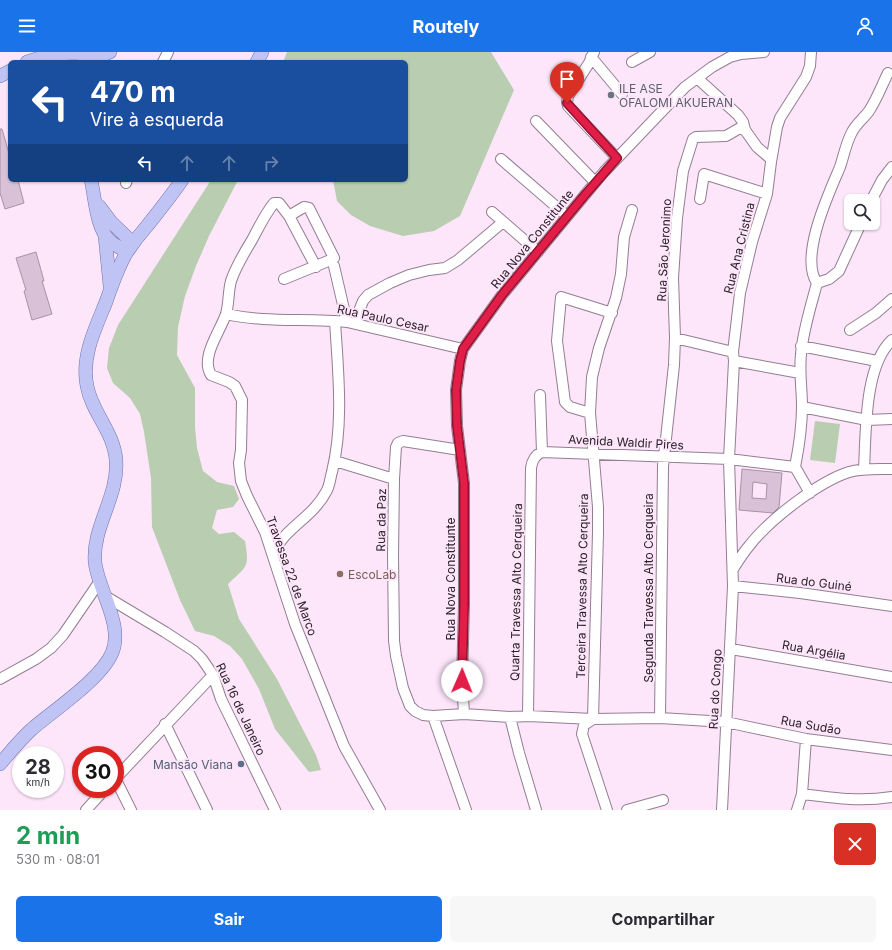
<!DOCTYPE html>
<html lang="pt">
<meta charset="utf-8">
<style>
body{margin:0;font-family:Inter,sans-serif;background:#f7f7f7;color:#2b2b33;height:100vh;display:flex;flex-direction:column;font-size:15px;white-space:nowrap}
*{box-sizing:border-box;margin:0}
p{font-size:13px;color:#7c7c81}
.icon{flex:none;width:22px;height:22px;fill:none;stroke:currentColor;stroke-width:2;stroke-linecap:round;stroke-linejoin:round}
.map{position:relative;height:758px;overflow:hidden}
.details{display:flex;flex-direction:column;background:#fff;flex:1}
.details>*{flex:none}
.guide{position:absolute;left:8px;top:8px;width:400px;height:122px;border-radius:6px;box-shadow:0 1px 3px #0004;background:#1a4fa0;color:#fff;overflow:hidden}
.tools{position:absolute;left:844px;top:142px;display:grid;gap:8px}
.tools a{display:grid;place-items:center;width:36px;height:36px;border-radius:6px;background:#fff;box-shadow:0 1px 3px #0004;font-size:20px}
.speed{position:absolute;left:12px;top:694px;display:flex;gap:8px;font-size:20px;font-weight:700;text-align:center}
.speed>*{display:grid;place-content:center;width:52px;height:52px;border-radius:50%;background:#fff;box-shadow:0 1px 3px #0004;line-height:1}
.speed small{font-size:10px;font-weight:400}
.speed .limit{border:6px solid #d22;background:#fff;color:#111}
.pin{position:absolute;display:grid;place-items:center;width:34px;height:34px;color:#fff;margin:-41px -17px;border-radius:50% 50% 50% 0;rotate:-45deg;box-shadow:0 0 4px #0007}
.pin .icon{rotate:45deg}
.me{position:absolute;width:44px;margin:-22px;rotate:1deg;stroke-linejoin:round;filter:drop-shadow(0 0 3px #0008)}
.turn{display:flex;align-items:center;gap:14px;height:84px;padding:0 16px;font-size:18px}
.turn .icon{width:52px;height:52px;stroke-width:2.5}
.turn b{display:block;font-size:28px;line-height:34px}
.lanes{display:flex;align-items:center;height:38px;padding:0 16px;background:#0003;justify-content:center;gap:20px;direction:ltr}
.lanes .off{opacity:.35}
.round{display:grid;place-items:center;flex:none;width:42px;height:42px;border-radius:6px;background:#f7f7f7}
.headline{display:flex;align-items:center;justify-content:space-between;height:68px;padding:0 16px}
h1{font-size:24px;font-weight:700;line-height:30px;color:#1e9e55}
.action{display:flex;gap:8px;margin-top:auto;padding:8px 16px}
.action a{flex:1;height:46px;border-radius:6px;background:#1a73e8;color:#fff;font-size:16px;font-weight:700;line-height:46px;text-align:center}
.action a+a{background:#f7f7f7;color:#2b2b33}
header{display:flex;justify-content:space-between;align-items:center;height:52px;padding:0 16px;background:#1a73e8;color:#fff;font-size:18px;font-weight:700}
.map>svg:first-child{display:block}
.green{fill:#b9ceb1}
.building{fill:#d9c2d7;stroke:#a892a5;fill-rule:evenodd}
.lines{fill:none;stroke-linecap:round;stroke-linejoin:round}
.minor-casing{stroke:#937e91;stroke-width:12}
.major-casing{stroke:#6f72a9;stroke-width:14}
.minor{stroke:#fff;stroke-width:10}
.major{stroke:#bfc4f4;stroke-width:13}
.route-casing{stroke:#92132f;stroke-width:10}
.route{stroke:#e11d48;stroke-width:7}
.worship-dot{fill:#6b7280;stroke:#fde5fa;stroke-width:1.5}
.education-dot{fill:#8d6e63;stroke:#fde5fa;stroke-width:1.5}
.service-dot{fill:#5c6f8a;stroke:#fde5fa;stroke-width:1.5}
.labels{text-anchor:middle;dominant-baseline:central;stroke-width:4;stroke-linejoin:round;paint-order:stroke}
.worship-label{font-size:12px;fill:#5b616d;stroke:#fde5fa;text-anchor:start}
.street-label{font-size:12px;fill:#2b222a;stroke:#fde5fa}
.education-label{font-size:12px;fill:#785e54;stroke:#fde5fa;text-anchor:start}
.service-label{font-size:12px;fill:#4e5e75;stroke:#fde5fa;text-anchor:end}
</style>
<header><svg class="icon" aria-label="menu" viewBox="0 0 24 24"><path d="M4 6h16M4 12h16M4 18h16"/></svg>Routely<svg class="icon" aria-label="person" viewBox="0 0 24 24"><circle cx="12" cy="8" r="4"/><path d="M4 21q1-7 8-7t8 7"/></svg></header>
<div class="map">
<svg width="892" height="758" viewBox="0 0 892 758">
<rect width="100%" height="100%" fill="#fde5fa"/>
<!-- green -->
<path class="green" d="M287 0H491L514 38 460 164 434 179 403 184 370 174 351 163 337 149 333 128H406V10H283Z
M211 128H238L209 184 196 214 185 244 178 275 177 303 195 336V375L197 396 203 419 217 430 234 434 239 447 233 455 217 458 212 476 219 482 234 480 245 489C250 517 246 514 228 532L239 567 277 627 316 703 321 718 309 720 275 677 259 637 242 607 230 594 214 584 195 579 180 548 152 475 151 426 144 380 140 362 130 346 113 331 107 316 109 296 118 273Z
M815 369 840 372 835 411 810 408Z"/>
<!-- building -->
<path class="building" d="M0 77H2L10 105V128H18L24 151 5 157 0 141Z
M36 200 44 229H42L52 262 32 268 24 239 26 238 16 206Z
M742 417 782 421 779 455 773 461 739 458ZM753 430 767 432 766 447 752 446Z"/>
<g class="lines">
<!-- minor casing -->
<g class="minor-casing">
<path id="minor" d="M594 0 589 11 568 44 567 50 568 54 617 106
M591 5 622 42
M163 10 168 0
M632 10 650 0
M697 26 738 63 743 70 745 78
M536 69 595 130
M501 107 567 164
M126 131 127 128
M700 147 704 122 767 142
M871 149 882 128 892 115
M492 160 538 200
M334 214 347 270
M316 215 289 164 279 151H274C265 162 259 175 252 188 244 201 236 214 231 229 228 240 229 252 226 262 220 280 200 305 211 323L229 330 235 334 242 348 241 398 239 411 241 429 247 444 265 480 295 572 344 694 380 758
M284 227 333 207 334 206 309 156 304 155 289 164
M817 231 829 227 839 219 861 171
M226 262C266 271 306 266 347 270L463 297
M357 272 359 259 363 249 368 243 390 231 409 223 429 218 445 216 458 208 503 170
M850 278 876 261 892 247
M675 286 733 300
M801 294 877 309
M734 309 800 321
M540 343 542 400
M802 355 867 368 892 367
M590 361 570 355 565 350 557 289 561 245 612 261
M335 409 394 427
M795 415C799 395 802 375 802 354 802 337 799 320 801 302 803 278 811 254 817 231 799 205 829 141 840 115 844 103 846 91 852 80 856 72 864 66 869 59 877 47 882 33 888 21
M795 415 810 441
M864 417C866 381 864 314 892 288
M273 501C285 476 313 465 326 440 330 434 330 426 332 420 344 371 338 319 335 269
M733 517C738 509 743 501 749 494 769 468 818 430 849 420 863 416 878 417 892 417
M733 534 800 541 892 554
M105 544 165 580 194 599 202 607 213 623 221 647 275 758
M731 597 892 625
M0 627 36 607 51 596 63 583 100 529
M464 662 462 629 464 553V431L457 374 456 338 460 309 463 297 502 243 584 144 604 120 685 35 712 15 730 5 741 2 764 0
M433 664 423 663 415 659 410 654 403 636 396 604 394 589 393 504 394 427 396 395 398 391 403 389 460 398
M528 664 531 416C532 408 535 403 542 400L729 407 795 415
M510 665 519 701 536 758
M660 666 663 414 674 313 675 286 673 226 677 166 683 119 693 87 696 85 726 84 740 76 745 78 757 95 771 107
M165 672 207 758
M115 726 131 758
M115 727 213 623
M802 742C834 746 860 750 892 745
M86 758 105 737
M466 758 433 664 464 662 510 665 528 664 593 667 660 666 726 670 806 687 892 698
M607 758 582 682 584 673 593 667 598 481V455L590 361 592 325 599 296 616 246 621 222 624 185 632 158
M627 758 663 748
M722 758 733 534 729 407 734 309 733 300 740 241 752 190 767 142 771 110 777 75 780 66 806 25 810 14 811 0
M797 758 802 742 806 687"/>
</g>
<!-- major casing -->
<g class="major-casing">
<path id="major" d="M76 0C88 6 98 6 110 0
M27 10 52 2 77 1
M257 10 262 0
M0 24 10 19
M91 128C95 145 96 175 109 188 114 193 121 196 127 200
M99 154 111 170 133 191
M105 184 110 234
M0 712C10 700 20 688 32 677 54 658 101 627 112 601 124 573 98 538 95 510 92 475 119 444 116 408 114 380 92 361 87 334 81 305 95 277 106 250 112 233 118 215 127 200 133 191 140 182 147 174 159 159 171 144 182 128"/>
</g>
<!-- minor -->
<use href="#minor" class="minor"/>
<!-- major -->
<use href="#major" class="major"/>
</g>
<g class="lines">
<!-- route casing -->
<g class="route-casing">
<path id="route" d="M462 629 464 553V431L457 374 456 338 460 309 463 297 502 243 531 208 584 144 617 106 567 51"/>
</g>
<!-- route -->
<use href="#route" class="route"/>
</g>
<!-- markers -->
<circle class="worship-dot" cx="611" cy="43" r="4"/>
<circle class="education-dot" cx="340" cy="522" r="4"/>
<circle class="service-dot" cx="241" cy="712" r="4"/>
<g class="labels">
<!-- worship labels -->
<g class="worship-label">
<text x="619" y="36">ILE ASE<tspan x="619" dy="14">OFALOMI AKUERAN</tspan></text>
</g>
<!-- street labels -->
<g class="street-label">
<text transform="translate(532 187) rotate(-51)">Rua Nova Constitunte</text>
<text transform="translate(739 196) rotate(-76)">Rua Ana Cristina</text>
<text transform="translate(664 198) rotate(-87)">Rua São Jeronimo</text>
<text transform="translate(383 266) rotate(12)">Rua Paulo Cesar</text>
<text transform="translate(626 390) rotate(3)">Avenida Waldir Pires</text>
<text transform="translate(381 468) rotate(-89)">Rua da Paz</text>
<text transform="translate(292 524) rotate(70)">Travessa 22 de Marco</text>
<text transform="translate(450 527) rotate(-90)">Rua Nova Constitunte</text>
<text transform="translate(814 530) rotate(7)">Rua do Guiné</text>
<text transform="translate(582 534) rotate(-89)">Terceira Travessa Alto Cerqueira</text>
<text transform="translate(648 536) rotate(-90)">Segunda Travessa Alto Cerqueira</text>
<text transform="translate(516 540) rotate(-89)">Quarta Travessa Alto Cerqueira</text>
<text transform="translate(814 598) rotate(10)">Rua Argélia</text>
<text transform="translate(715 637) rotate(-87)">Rua do Congo</text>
<text transform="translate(241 657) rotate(65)">Rua 16 de Janeiro</text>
<text transform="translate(811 673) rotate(10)">Rua Sudão</text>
</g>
<!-- education labels -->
<g class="education-label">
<text x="348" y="522">EscoLab</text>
</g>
<!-- service labels -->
<g class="service-label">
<text x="233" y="712">Mansão Viana</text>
</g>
</g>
</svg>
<div class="tools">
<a><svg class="icon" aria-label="search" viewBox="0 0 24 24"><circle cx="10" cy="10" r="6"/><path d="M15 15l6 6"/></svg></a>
</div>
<div class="speed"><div>28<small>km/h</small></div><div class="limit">30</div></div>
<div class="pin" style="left:567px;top:51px;background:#d93025"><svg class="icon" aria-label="arrive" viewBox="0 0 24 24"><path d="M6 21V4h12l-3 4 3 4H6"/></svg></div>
<svg class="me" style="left:462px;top:629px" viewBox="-20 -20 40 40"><circle r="19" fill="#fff"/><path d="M0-13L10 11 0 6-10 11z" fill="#e11d48"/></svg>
<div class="guide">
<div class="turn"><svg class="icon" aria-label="left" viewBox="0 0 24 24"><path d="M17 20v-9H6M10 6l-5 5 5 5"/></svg><div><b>470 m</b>Vire à esquerda</div></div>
<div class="lanes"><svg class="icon" aria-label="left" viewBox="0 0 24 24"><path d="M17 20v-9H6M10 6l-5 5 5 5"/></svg><svg class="icon off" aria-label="ahead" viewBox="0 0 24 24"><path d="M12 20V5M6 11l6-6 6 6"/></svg><svg class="icon off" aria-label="ahead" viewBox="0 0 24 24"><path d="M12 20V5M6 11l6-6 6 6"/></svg><svg class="icon off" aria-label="right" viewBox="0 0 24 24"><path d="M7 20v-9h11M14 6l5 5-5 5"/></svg></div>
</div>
</div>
<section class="details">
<div class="headline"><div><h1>2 min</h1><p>530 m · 08:01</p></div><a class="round" style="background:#d93025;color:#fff"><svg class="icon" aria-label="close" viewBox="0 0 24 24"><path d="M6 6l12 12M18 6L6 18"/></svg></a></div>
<div class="action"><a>Sair</a><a>Compartilhar</a></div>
</section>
